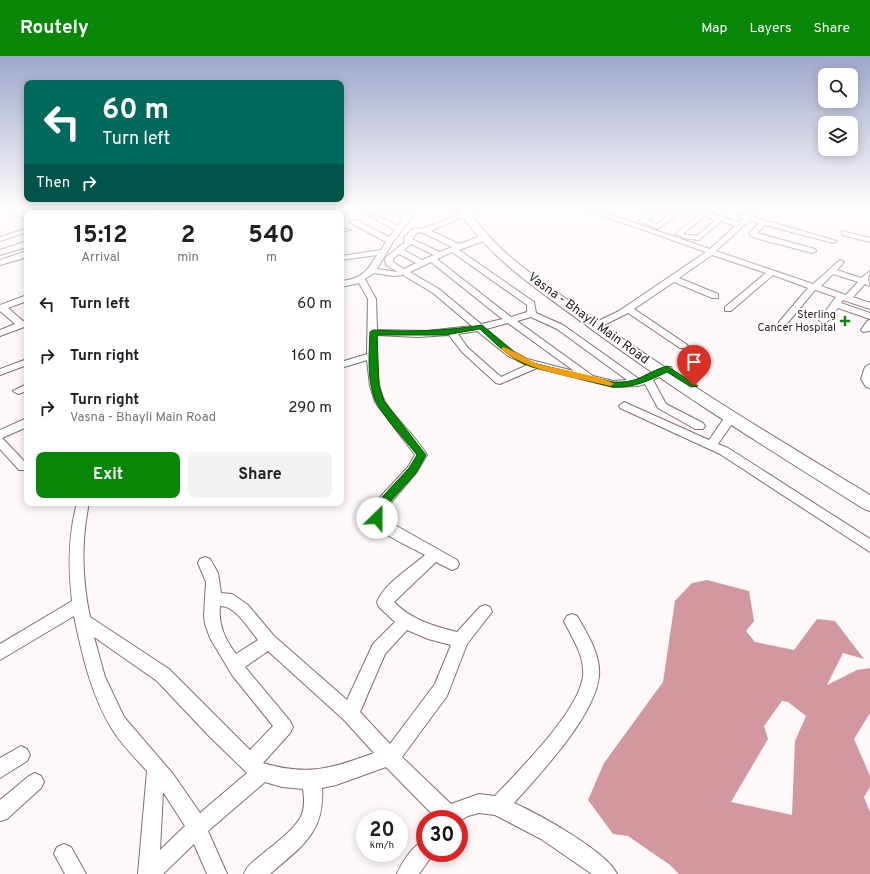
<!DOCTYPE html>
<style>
body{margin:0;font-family:Overpass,sans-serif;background:#f2f2f2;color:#202124;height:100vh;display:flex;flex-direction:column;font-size:15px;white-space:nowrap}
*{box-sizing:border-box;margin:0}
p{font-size:13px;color:#757577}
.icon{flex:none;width:22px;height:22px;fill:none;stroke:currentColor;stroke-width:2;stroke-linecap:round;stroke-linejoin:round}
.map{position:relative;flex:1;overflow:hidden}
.sheet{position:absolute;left:24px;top:154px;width:320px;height:296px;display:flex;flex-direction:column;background:#fff;border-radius:8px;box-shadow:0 2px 10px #0003}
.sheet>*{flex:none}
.top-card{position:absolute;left:24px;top:24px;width:320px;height:122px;border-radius:8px;box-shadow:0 2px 10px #0003;background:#00695c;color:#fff;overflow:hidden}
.tools{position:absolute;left:818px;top:12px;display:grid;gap:8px}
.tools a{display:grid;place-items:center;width:40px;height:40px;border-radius:8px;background:#fff;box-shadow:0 2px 10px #0003;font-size:20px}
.speed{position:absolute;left:356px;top:754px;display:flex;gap:8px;font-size:20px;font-weight:700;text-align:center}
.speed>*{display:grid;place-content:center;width:52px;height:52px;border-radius:50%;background:#fff;box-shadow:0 2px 10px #0003;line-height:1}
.speed small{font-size:10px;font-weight:400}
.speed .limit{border:6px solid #d22;background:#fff;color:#111}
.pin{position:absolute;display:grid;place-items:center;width:34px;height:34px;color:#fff;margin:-41px -17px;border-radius:50% 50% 50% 0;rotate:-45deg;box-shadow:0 0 4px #0007}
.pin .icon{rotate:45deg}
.me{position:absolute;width:44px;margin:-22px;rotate:23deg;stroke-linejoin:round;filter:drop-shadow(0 0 3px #0008)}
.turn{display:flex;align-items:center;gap:14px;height:84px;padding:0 12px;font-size:18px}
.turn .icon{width:52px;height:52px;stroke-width:2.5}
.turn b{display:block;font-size:28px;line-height:34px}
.then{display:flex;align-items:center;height:38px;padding:0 12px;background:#0003;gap:8px;font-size:15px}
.eta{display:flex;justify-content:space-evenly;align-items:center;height:68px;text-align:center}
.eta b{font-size:24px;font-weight:700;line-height:28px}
.action{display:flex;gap:8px;margin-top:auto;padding:8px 12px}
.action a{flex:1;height:46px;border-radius:8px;background:#088709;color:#fff;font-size:16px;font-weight:700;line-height:46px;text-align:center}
.action a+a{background:#f2f2f2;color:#202124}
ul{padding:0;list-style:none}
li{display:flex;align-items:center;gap:12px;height:52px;padding:0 12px}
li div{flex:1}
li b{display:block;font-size:15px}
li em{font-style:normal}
header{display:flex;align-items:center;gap:24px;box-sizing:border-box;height:56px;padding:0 20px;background:#088709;color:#fff}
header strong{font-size:19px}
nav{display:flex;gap:22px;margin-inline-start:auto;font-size:14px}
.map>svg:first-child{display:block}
.water{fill:#d397a0;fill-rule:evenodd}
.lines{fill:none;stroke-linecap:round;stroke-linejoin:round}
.street-casing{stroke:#866d70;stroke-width:2}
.secondary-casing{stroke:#866d70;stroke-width:2}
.street{fill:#fff;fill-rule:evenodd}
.secondary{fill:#fff;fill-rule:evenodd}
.route{fill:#088709;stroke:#055806}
.slow{fill:#f59e0b}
.poi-dot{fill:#088709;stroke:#fff;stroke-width:1.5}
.labels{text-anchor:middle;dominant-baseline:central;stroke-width:3.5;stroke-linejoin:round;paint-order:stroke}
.far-poi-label{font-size:11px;fill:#2b2122;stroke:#fff;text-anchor:end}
.street-label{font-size:13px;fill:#2b2122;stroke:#fff}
</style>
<header>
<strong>Routely</strong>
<nav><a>Map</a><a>Layers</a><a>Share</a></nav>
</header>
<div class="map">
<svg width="870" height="818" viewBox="0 0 870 818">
<rect width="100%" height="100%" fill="#fef8f9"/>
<!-- water -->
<path class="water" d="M707 524 749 535 754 565 746 575 755 586 794 594 817 563 835 565 864 603 843 597 827 629 857 614 870 612V657L854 683 870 720V731L864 741 870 756V818H679L670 809 628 780 613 778 588 744 604 707 663 626 675 545 692 527ZM782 645 788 646 806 660 795 685 792 759 731 746 768 683 764 670Z"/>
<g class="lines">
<!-- street casing -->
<g class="street-casing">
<path id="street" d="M10 152H17L27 160V166Z
M29 152H36L40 157H33Z
M97 152H105L99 157H91Z
M136 152H143L139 157H132Z
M153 152C168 152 242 149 250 155L245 157 156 154Z
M386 152H395L407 158 412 152H419L393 186 377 213 398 216 386 209 385 202 405 186 404 182 412 173 425 172 463 157H467V159L431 175 459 188 481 180H487V184L459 194 534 246 536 257 563 269 639 323 663 311H671L672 313 671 315 653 324 666 348 703 367 705 370 703 373H695L658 352 645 328 638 330 613 331 537 312 500 328 496 327 462 296 449 279 418 281 377 279C377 299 375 327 385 346 397 365 416 380 427 399L416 417 383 456 386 464 457 504 459 508 457 512 452 514 436 506 394 546C412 564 433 570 457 576L480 551 485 549 490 551 492 556 467 588 447 640 402 701 451 748 479 738 495 740C520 713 579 655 583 620 585 600 572 582 564 565L567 560 572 558 577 560C587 577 601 599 599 620 595 660 541 717 514 747 537 757 608 796 617 818H592L541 783 495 759 479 757 468 760 459 765V763H437L386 711 336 729 322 732C325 777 301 791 270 818H244C247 810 253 806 260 800 272 790 297 772 302 758 305 750 304 740 303 733L282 731 265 726 208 775 227 818H207L194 788 163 818H138L147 715C135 702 121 688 112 673 91 639 82 598 74 560L0 604V588L72 545C68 511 68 480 77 447H89C81 485 82 523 90 561L169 613 250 694 273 670 232 619 210 582 205 568 204 560 206 526 198 507 200 503 205 501 210 503 218 517 221 537 232 538 248 549 274 580 347 644 373 588 395 566 379 551 377 546C385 527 409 513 425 499 414 493 384 479 376 471 371 466 368 458 371 451L408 411 415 399 375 346 370 330 367 304 341 312V306L367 298 368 243 359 227 341 231V225C362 223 367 215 377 199L341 204V200L381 194 386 186 349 166 356 164 389 181 395 174 368 159 373 158 398 170 404 162ZM421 176 452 191 440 196 412 183 417 177ZM411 188 434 199 422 204 404 194ZM452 196 527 249V256L511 261 437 203ZM399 198 416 207 404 213 393 206V203ZM431 206 501 262 503 263 481 268 439 233 410 216ZM374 217 393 220 403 219 433 237 472 270 427 275 377 274 376 243 365 223ZM531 261 557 273 627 324 613 325 593 320 517 265ZM508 267 574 315 527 303 514 296 486 273ZM477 275 508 300 527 309 501 321 468 292 458 278ZM220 550C235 549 249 573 258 584L236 598C225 583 218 569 220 550ZM407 574 428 583 451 589 435 628 390 688 360 656 385 598ZM94 581 157 625 208 679 247 717 200 757 173 718 124 661 105 621ZM268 595 344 664 374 697C331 713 307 720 263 707L290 677 293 671 290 665 245 611ZM163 736 185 770 160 794Z
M581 152H591L710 193 735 170 721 165 699 184 682 182V180L675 178 699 159 684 154 658 173 639 165 655 152H662L648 164 657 168 678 152H693L719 160 720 159 705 152H715L727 157 728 158 725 162 739 166 743 163 739 161 741 160H746L755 152H762L753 161 837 185 833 187 765 169 757 177 815 193 816 195 812 197 752 181 749 177 759 167 749 165 716 195 813 228 840 204 844 206 837 214 861 222 870 215 868 224 870 230 865 228 853 241 870 247V253L843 244 841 247 870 257V263L838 252 827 266H821L819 264 836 241 815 234 785 270H779V266L808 232 773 219 731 255H725V251L766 217 712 199 679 222 718 238V242H712L674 226 634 253 686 288 688 290 686 292H680L628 257 598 272H592V268L619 255 706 196ZM705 160 715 164 697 180 683 178ZM833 218 858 226 846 239 821 230Z
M115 154 128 155 131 157H112L113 155Z
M27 172V176L0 185V181Z
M341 172 351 174 341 176Z
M842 175 870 182V186L842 179Z
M24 186H27V191L0 199V194Z
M24 196H27V201L0 209V204Z
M27 239V245L8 252 23 265 27 264V270L0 280V274L15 268 0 255V249Z
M870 264V275L863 276 861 274 867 265Z
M27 303V309L0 319V313Z
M870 308V332L866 331 861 323 865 311Z
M27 328V335L18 338 13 335Z
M624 346 709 384 727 358H735L737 361 718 388 728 392 870 483V496L720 398 620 352 619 350Z
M27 362V371L2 382 27 408V414H19L0 393V374Z
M21 690 27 693 30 699 27 705 0 722V702Z
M35 717 41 720 44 726 41 732 7 763 0 765V744L29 720Z
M425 784V797H434L419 818H397C402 806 413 789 425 784Z
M64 788 71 791 86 818H65L54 798 57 791Z"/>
</g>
<!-- secondary casing -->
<g class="secondary-casing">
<path id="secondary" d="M457 152H467C495 196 540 224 582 254 675 321 772 380 870 439V455L864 453C767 392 670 332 579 264 534 231 487 200 457 152Z"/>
</g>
<!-- street -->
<use href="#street" class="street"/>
<!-- secondary -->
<use href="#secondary" class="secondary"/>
</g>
<!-- sky -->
<linearGradient id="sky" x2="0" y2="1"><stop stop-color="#9fa8cb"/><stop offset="0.57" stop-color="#fffcfc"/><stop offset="1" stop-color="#fffcfc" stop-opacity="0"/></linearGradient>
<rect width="870" height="267" fill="url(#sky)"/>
<!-- route -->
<path class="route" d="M482 269 514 296 526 304 537 308 613 326C641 327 644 317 667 310L698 330 691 331 667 316C648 325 634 332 613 331L532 311C511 304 496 288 480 273L445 279H377L379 330 384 345 426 399 416 417 381 456 380 465H373L371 455 372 452 409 412 417 399C407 386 381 358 375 344 367 323 369 299 370 276L373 274C410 276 445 275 482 269Z"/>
<!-- slow -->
<path class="slow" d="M502 291C506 290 530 305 538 308 552 312 607 321 614 328L610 330C574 321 531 317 502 294Z"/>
<!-- markers -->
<path class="poi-dot" d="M843 259h4v4h4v4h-4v4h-4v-4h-4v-4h4z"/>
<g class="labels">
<!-- far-poi labels -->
<g class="far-poi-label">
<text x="836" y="259">Sterling<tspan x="836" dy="13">Cancer Hospital</tspan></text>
</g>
<!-- street labels -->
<g class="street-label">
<text transform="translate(588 263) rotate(36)">Vasna - Bhayli Main Road</text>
</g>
</g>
</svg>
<div class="tools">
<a><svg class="icon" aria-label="search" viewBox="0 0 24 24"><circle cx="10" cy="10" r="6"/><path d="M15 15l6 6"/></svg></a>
<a><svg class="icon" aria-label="layers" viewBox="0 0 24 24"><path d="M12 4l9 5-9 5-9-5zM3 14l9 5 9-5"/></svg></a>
</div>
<div class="speed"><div>20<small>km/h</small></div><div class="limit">30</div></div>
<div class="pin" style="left:694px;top:330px;background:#d93025"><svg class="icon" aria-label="arrive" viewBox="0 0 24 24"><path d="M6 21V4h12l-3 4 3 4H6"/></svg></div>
<svg class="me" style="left:377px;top:462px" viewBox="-20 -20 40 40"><circle r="19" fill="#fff"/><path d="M0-13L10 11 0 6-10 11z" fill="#088709"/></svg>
<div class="top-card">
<div class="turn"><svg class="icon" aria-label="left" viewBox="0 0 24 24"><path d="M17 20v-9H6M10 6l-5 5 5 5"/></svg><div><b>60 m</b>Turn left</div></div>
<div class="then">Then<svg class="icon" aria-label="right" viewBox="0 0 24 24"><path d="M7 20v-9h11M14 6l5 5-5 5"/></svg></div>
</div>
<section class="sheet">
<div class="eta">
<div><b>15:12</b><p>Arrival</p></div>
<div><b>2</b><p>min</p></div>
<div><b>540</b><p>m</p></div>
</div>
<ul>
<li><svg class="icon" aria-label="left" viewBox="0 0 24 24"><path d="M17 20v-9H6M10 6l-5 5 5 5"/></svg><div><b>Turn left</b></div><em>60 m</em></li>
<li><svg class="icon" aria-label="right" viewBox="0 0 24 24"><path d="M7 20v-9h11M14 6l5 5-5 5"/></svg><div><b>Turn right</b></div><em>160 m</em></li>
<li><svg class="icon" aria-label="right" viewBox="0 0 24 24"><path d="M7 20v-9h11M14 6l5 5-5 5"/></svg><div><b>Turn right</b><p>Vasna - Bhayli Main Road</p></div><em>290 m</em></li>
</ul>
<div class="action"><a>Exit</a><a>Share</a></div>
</section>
</div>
